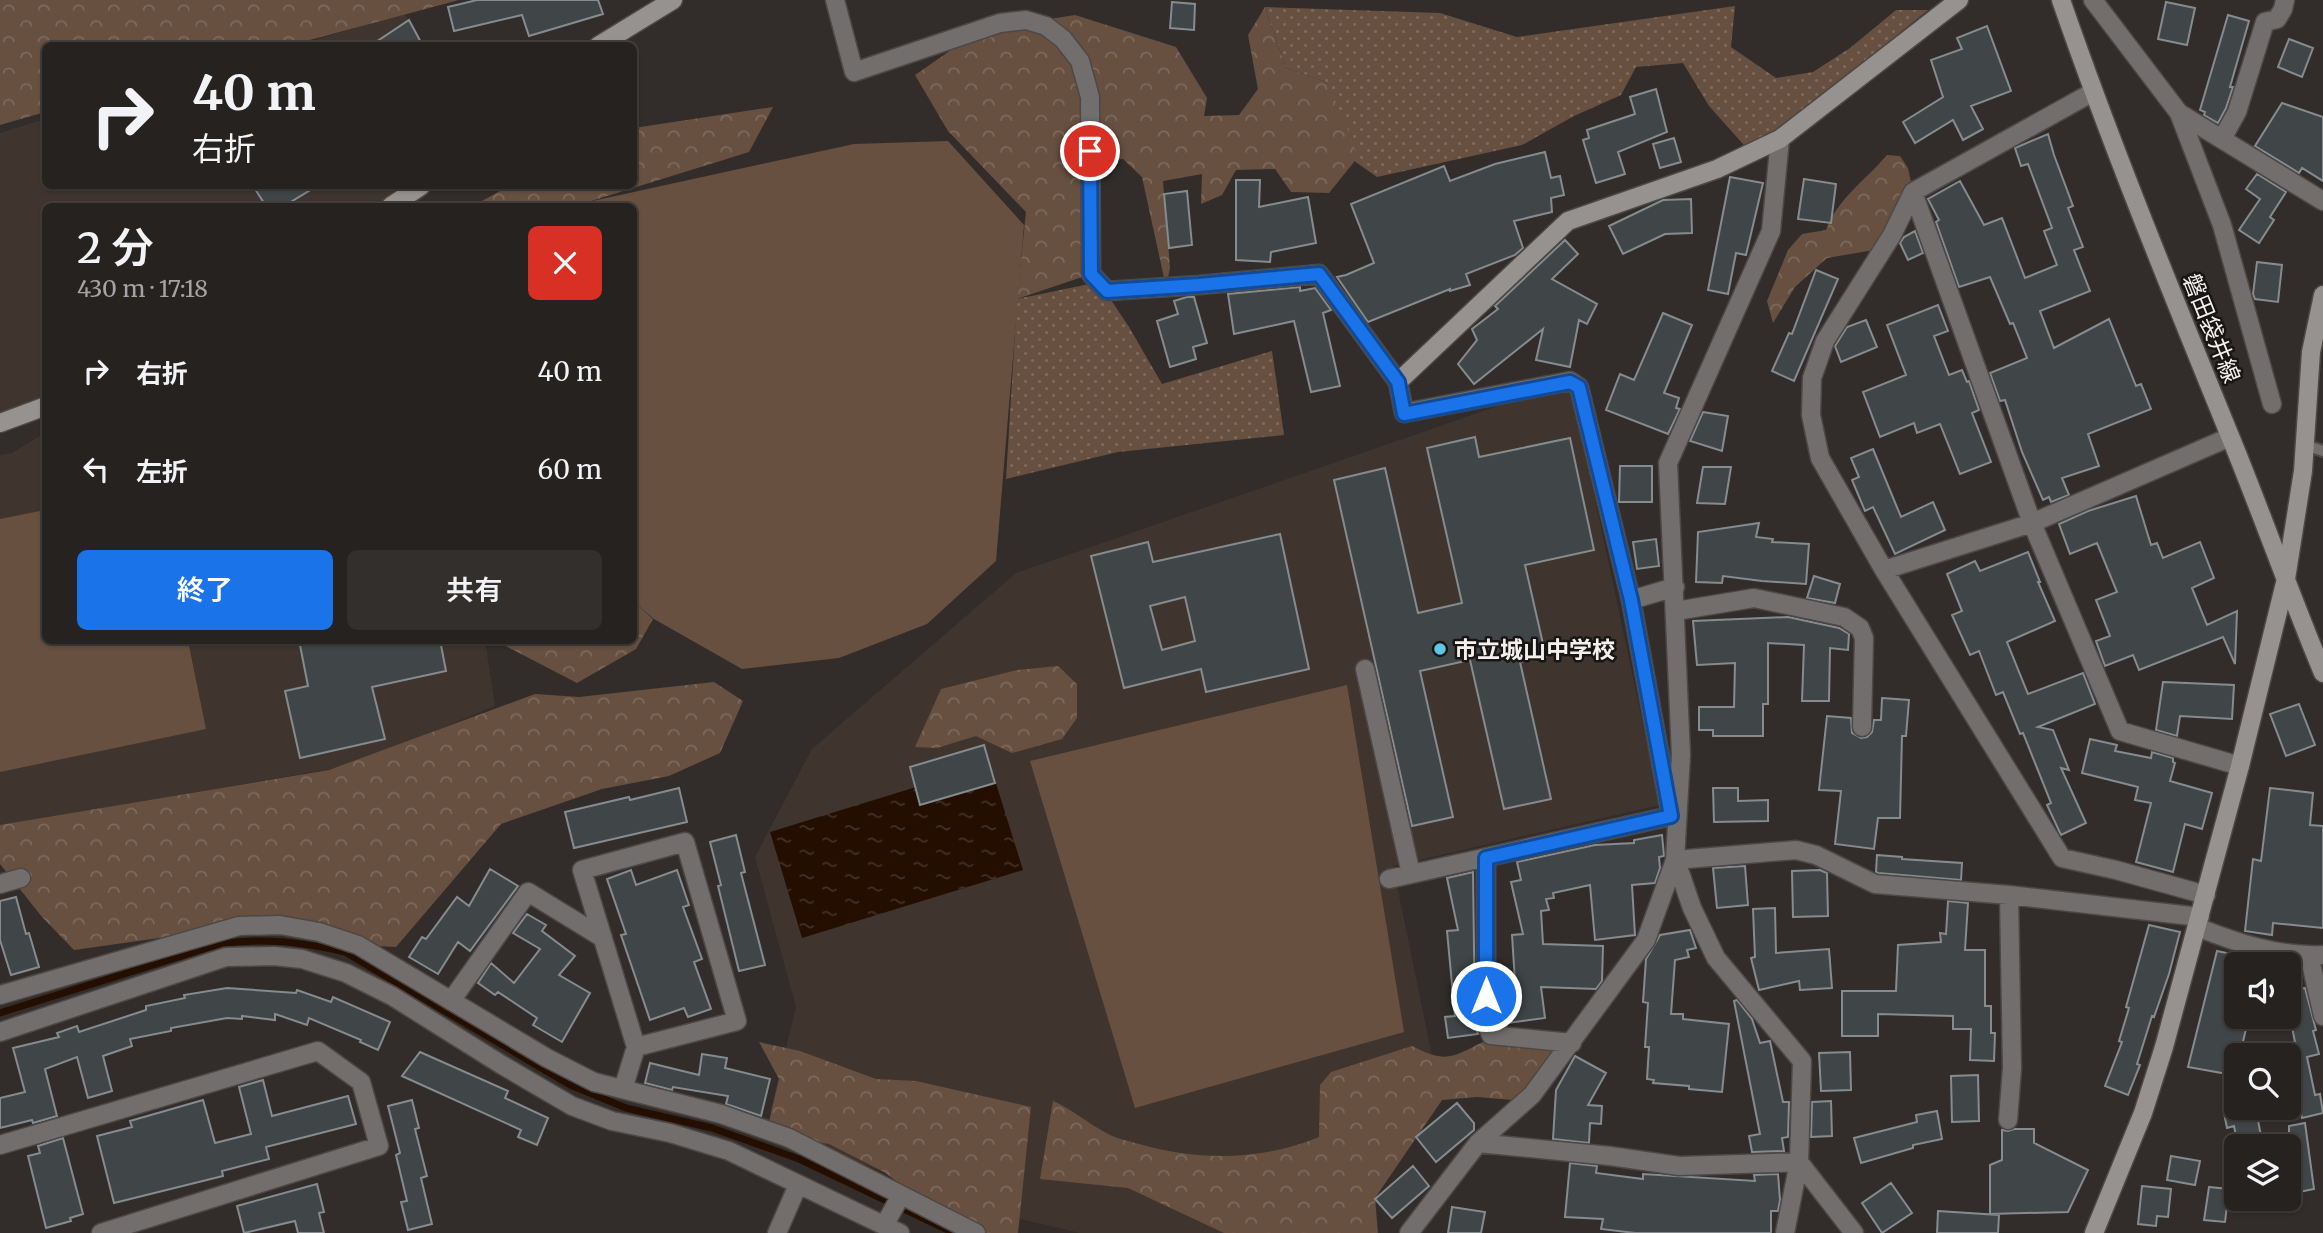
<!DOCTYPE html>
<html lang="ja">
<meta charset="utf-8">
<style>
body{margin:0;font-family:Merriweather,"Noto Sans JP",serif;background:#322f2d;color:#f1f3f6;height:100vh;display:flex;flex-direction:column;font-size:26px;white-space:nowrap}
*{box-sizing:border-box;margin:0}
p{font-size:23px;color:#a4a4a5}
.icon{flex:none;width:38px;height:38px;fill:none;stroke:currentColor;stroke-width:2;stroke-linecap:round;stroke-linejoin:round}
.map{position:relative;flex:1;overflow:hidden}
.details{position:absolute;left:42px;top:203px;width:595px;height:441px;display:flex;flex-direction:column;background:#262220;border-radius:10px;box-shadow:0 2px 5px #0004,0 0 0 2px #423f3e}
.details>*{flex:none}
.top-card{position:absolute;left:42px;top:42px;width:595px;height:147px;border-radius:10px;box-shadow:0 2px 5px #0004,0 0 0 2px #423f3e;background:#262220;color:#f1f3f6;overflow:hidden}
.controls{position:absolute;left:2224px;top:952px;display:grid;gap:14px}
.controls a{display:grid;place-items:center;width:77px;height:77px;border-radius:10px;background:#262220;box-shadow:0 2px 5px #0004,0 0 0 2px #423f3e;font-size:35px}
.pin{position:absolute;display:grid;place-items:center;width:60px;height:60px;color:#fff;margin:-30px;border:4px solid #fff;border-radius:50%;box-shadow:0 2px 7px #0007}
.me{position:absolute;width:77px;margin:-38px;rotate:0deg;stroke-linejoin:round;filter:drop-shadow(0 0 5px #0008)}
.turn{display:flex;align-items:center;gap:24px;height:147px;padding:0 35px;font-size:32px}
.turn .icon{width:91px;height:91px;stroke-width:2.5}
.turn b{display:block;font-size:49px;line-height:60px}
.round{display:grid;place-items:center;flex:none;width:74px;height:74px;border-radius:10px;background:#322f2d}
.head{display:flex;align-items:center;justify-content:space-between;height:119px;padding:0 35px}
h1{font-size:42px;font-weight:600;line-height:52px}
.button{display:flex;gap:14px;margin-top:auto;padding:14px 35px}
.button a{flex:1;height:80px;border-radius:10px;background:#1a73e8;color:#fff;font-size:28px;font-weight:600;line-height:80px;text-align:center}
.button a+a{background:#322f2d;color:#f1f3f6}
ul{padding:0;list-style:none}
li{display:flex;align-items:center;gap:21px;height:98px;padding:0 35px}
li div{flex:1}
li b{display:block;font-size:26px}
li em{font-style:normal}
.map>svg:first-child{display:block}
.built{fill:#3f352e}
.grass{fill:url(#grass-dots)}
.forest{fill:url(#forest-crowns)}
.green{fill:#675040}
.water{fill:url(#water-ripples)}
.lines{fill:none;stroke-linecap:round;stroke-linejoin:round}
.stream{stroke:#240e00;stroke-width:7}
.building{fill:#404648;stroke:#858b8e;stroke-width:2;fill-rule:evenodd}
.lane-casing{stroke:#4d4845;stroke-width:14}
.street-casing{stroke:#4d4845;stroke-width:21}
.secondary-casing{stroke:#4d4845;stroke-width:21}
.lane{stroke:#716e6d;stroke-width:10}
.street{stroke:#716e6d;stroke-width:18}
.secondary{stroke:#96928f;stroke-width:18}
.route-casing{stroke:#114b97;stroke-width:18}
.route{stroke:#1a73e8;stroke-width:12}
.poi-dot{fill:#5dc7e8;stroke:#181615;stroke-width:2.5}
.labels{text-anchor:middle;dominant-baseline:central;stroke-width:5;stroke-linejoin:round;paint-order:stroke}
.street-label{font-size:23px;fill:#f3f0ee;stroke:#181615}
.poi-label{font-size:23px;font-weight:bold;fill:#f3f0ee;stroke:#181615;text-anchor:start}
</style>
<div class="map">
<svg width="2323" height="1233" viewBox="0 0 2323 1233">
<defs>
<pattern id="grass-dots" width="8" height="8" patternUnits="userSpaceOnUse" patternTransform="scale(1.75)"><rect width="8" height="8" fill="#675040"/><path d="M2 2h.1M6 6h.1" fill="none" stroke="#7d6a5c" stroke-width="1.8" stroke-linecap="round"/></pattern>
<pattern id="forest-crowns" width="20" height="18" patternUnits="userSpaceOnUse" patternTransform="scale(1.75)"><rect width="20" height="18" fill="#675040"/><path d="M2 6a3 3 0 1 1 6 0M12 15a3 3 0 1 1 6 0" fill="none" stroke="#7d6a5c"/></pattern>
<pattern id="water-ripples" width="26" height="14" patternUnits="userSpaceOnUse" patternTransform="scale(1.75)"><rect width="26" height="14" fill="#240e00"/><path d="M2 4q2-2 4 0t4 0M15 11q2-2 4 0t4 0" fill="none" stroke="#443126"/></pattern>
</defs>
<rect width="100%" height="100%" fill="#322d2a"/>
<!-- built -->
<path class="built" d="M404 13 424 45 295 46Z
M45 119 46 186H417L387 206H46L45 402 0 423V133Z
M1570 381 1660 805 1393 866 1432 1056 1325 1233H1080L1008 1216 789 1138 770 1113 796 1007 755 857 812 749 1016 573Z
M45 433 46 640 485 641 495 706 353 765 0 826V455L12 453Z"/>
<!-- grass -->
<path class="grass" d="M1735 6 1731 47 1776 78 1813 72 1850 48 1896 10H1928L1751 153 1709 106 1683 63 1636 67 1621 95 1574 116 1522 145 1377 177 1350 158 1326 82 1286 68 1265 7 1440 13 1517 37Z
M1099 282 1129 327 1162 384 1272 351 1284 435 1118 452 1006 479 1017 299Z"/>
<!-- forest -->
<path class="forest" d="M0 0H459L291 45 46 46 45 112 0 125Z
M1265 7 1286 68 1326 82 1344 119 1358 157 1329 193 1291 192 1275 169 1236 170 1222 195 1201 204 1202 174 1163 181 1170 268 1166 287 1142 177 1123 159 1096 162 1091 274 1017 299 1026 212 948 131 915 75 980 30 1075 15 1176 47 1207 98 1204 116 1239 115 1258 89 1248 35Z
M773 107 749 152 588 202 585 206H473L509 186H634V128Z
M1887 155 1900 156 1908 168 1913 192 1874 250 1827 258 1795 287 1773 323 1767 301 1788 250 1802 234 1826 230C1838 198 1866 180 1887 155Z
M634 602 653 619 636 649 577 683 496 641 634 640Z
M1058 666 1077 684V718L1062 739 1012 753 976 736 937 748 915 747 941 689 1017 670Z
M714 682 743 701 720 753 669 776 602 789 501 824 396 947 358 945 230 928 74 950 42 917 0 864V825L329 770 535 694 579 697Z
M1485 1041 1572 1043 1525 1101 1477 1097 1442 1100 1375 1198 1378 1233H1224L1128 1188 1040 1179 1053 1101C1073 1110 1089 1124 1108 1134 1117 1139 1129 1141 1139 1144 1199 1161 1261 1161 1319 1137L1320 1085 1331 1072 1412 1046C1447 1064 1452 1057 1485 1041Z
M759 1042 800 1051 876 1079 916 1081 1031 1107 1018 1233H986L946 1218 884 1172 829 1144 789 1138 767 1130 779 1079Z"/>
<!-- green -->
<path class="green" d="M948 141 1024 225 996 561 927 624 839 658 742 669 654 619 634 602V206H585L588 202 854 144Z
M45 510 46 640 188 641 206 729 0 772V519Z
M1347 685 1404 1032 1135 1108 1030 761Z"/>
<!-- water -->
<path class="water" d="M984 745 1023 870 802 938 770 832 916 787 910 767Z"/>
<g class="lines">
<!-- stream -->
<path class="stream" d="M0 1013 223 943C269 938 300 942 345 952L570 1085 626 1108 712 1128 799 1159 954 1233"/>
</g>
<!-- building -->
<path class="building" d="M477 0H598L603 14 529 36 522 15 454 31 448 7Z
M1172 2 1195 4 1194 30 1170 28Z
M2166 2 2195 8 2187 45 2158 39Z
M2228 15 2249 21 2230 87H2233L2226 108 2218 123 2204 115 2205 112 2200 110Z
M409 20 423 46H370Z
M1987 26 2011 91 1971 106 1983 129 1963 140 1953 120 1915 143 1903 122 1943 97 1931 60 1962 49 1957 38Z
M2289 39 2313 48 2302 77 2278 67Z
M1656 89 1667 132 1618 152 1625 174 1596 183 1583 140 1589 138 1587 130 1635 114 1630 97Z
M2282 103 2323 117V181L2302 168 2299 173 2255 146Z
M2048 134 2054 155 2073 206 2068 208 2083 247 2074 250 2090 291 2040 311 2054 348 2109 319 2136 386 2141 384 2151 409 2088 434 2099 466 2062 478 2069 495 2051 502 2049 497 2043 500 2022 452 2005 400 2000 401 1990 373 2027 358 2013 323 2010 324 1990 277 1959 287 1936 222 1939 220 1928 199 1960 181 1984 225 2002 218 2025 278 2057 265 2044 231 2052 228 2028 164 2021 166 2015 148Z
M1674 138 1681 162 1660 168 1653 144Z
M1545 152 1551 178 1560 176 1564 195 1551 198 1552 212 1514 221 1523 248 1515 255 1466 274 1470 285 1450 291V289L1368 322 1337 277 1346 275 1374 263 1351 204 1444 166 1450 181 1495 164Z
M2257 174 2286 192 2270 217 2274 220 2259 243 2239 230 2260 199 2246 189Z
M1730 177 1763 183 1746 255 1736 253 1728 294 1708 290Z
M1804 179 1836 184 1831 223 1798 219Z
M1236 180H1260L1259 207 1308 197 1316 243 1271 252 1270 262 1236 260Z
M253 186H317L284 206H266Z
M1187 191 1192 245 1169 248 1164 194Z
M1691 199 1692 233 1665 234 1623 254 1609 226 1663 200Z
M1915 231 1923 253 1908 260 1900 243 1904 237Z
M1565 240 1578 254 1552 279 1597 304 1587 324 1579 320 1570 367 1536 360 1543 329 1474 384 1458 364 1477 340 1472 329 1498 309 1495 306Z
M2257 262 2282 265 2278 302 2255 299 2253 294Z
M1816 270 1838 279 1794 381 1772 371 1789 333 1792 334Z
M1300 287V291L1315 288 1331 310 1323 313 1340 386 1311 392 1294 321 1234 334 1228 294Z
M1187 297H1194L1207 343 1193 347 1196 359 1170 367 1157 321 1178 314 1174 301Z
M1938 305 1948 331 1934 336 1949 375 1962 370 1967 382 1969 381 1979 410 1972 413 1991 462 1960 474 1940 424 1917 433 1914 423 1880 437 1863 392 1906 375 1887 325Z
M1663 313 1692 325 1664 393 1679 398 1676 408 1680 409 1668 434 1606 410 1620 374 1634 380Z
M1866 320 1877 347 1841 362 1835 346 1847 327Z
M1703 412 1728 416 1722 451 1690 441Z
M1475 437 1479 457 1570 438 1594 550 1525 565 1546 657 1520 662 1551 799 1504 809 1470 660 1420 671 1453 817 1412 826 1334 480 1385 468 1418 613 1462 603 1427 448Z
M1873 449 1901 517 1933 502 1945 530 1895 554 1873 507 1865 511 1852 480 1859 477 1851 458Z
M1620 466H1652V502H1619Z
M1703 467H1731L1725 504 1697 503Z
M2136 496 2151 545 2157 543 2163 558 2200 542 2214 578 2192 588 2207 625 2237 611 2235 664 2223 637 2139 670 2133 655 2105 666 2096 641 2110 636 2096 600 2117 592 2097 543 2070 554 2059 524 2088 511Z
M1759 523 1756 537 1773 539 1772 542 1809 544 1806 584 1762 581 1723 576 1722 583 1696 582 1698 532Z
M1280 534 1309 669 1206 692 1201 669 1124 688 1091 556 1148 542 1153 562ZM1185 597 1195 641 1162 650 1150 606Z
M1656 539 1659 566 1637 569 1633 542Z
M2028 552 2040 582H2038L2055 621 2007 642 2028 694 2083 673 2095 704 2038 727 2053 730 2069 770 2061 768 2086 823 2061 835 2047 805 2051 803 2023 733 2020 734 2003 692 1996 695 1979 651 1970 655 1952 615 1962 611 1947 574 1975 561 1980 571Z
M1814 576 1840 584 1835 603 1807 598Z
M1788 617 1839 628 1849 634 1848 650 1830 648 1829 701H1802L1804 645 1768 643V704H1763V736H1713V730H1699V707H1734L1735 663 1697 665 1693 621Z
M299 640H440L446 671 372 687 385 739 300 758 285 691 308 686Z
M2163 682 2234 685 2232 719 2180 716 2177 736 2156 730Z
M1882 698 1909 700 1906 736H1902L1900 818H1878L1874 849 1835 844 1841 791 1819 790 1827 716 1851 718 1852 733 1861 738 1867 737 1872 732 1874 720H1881Z
M2299 704 2315 745 2286 756 2270 714Z
M2090 739 2117 745 2115 751 2151 758 2152 752 2173 758V762L2175 763 2170 781 2212 793 2202 829 2185 824 2173 872 2136 862 2151 803 2135 800 2138 787 2082 773Z
M984 745 995 783 920 805 910 767Z
M679 788 687 822 574 848 565 812 629 797 630 800Z
M1713 788H1738V801L1768 800V821L1714 822Z
M2270 788 2313 793 2310 825 2323 826V928L2273 923 2272 935 2245 931 2253 859 2261 861Z
M736 835 745 872 741 873 765 965 739 971 718 886 721 885 710 842Z
M1662 835 1664 856 1659 857 1660 868 1655 883 1632 885 1635 935 1595 940 1590 885 1553 893 1554 898 1546 899 1549 910 1541 911 1543 944 1603 946 1602 981 1596 989 1541 987 1545 1018 1499 1024 1497 999 1516 997 1512 935 1523 934 1511 882 1521 880 1517 862 1595 845 1634 843V840Z
M1877 855 1902 857V859L1962 863 1961 880 1878 873 1876 872Z
M1745 866 1748 905 1717 908 1713 868Z
M490 869 518 886 470 951 458 942 438 974 409 957 422 937 426 939 457 897 469 906Z
M631 870 636 885 677 870 689 905 683 907 702 959 694 962 711 1009 688 1017 684 1008 650 1020 621 935 626 934 607 879Z
M1820 870 1827 873 1828 916 1793 917 1792 871Z
M1473 872 1475 1023 1478 1034 1448 1038 1445 1017 1455 1016 1447 931 1458 930 1447 878Z
M16 897 26 934 29 933 39 967 11 975 0 940V901Z
M1948 901 1968 903 1965 950H1985V1006H1991V1033H1995L1994 1061 1970 1060 1971 1029H1953V1016L1878 1014V1036H1842V991H1896L1898 945 1941 942 1940 933 1946 934Z
M1775 908 1776 953 1829 949 1832 988 1800 990 1799 981 1759 990 1751 958 1755 957 1753 909Z
M527 914 546 925 542 931 575 956 559 975 590 993 562 1042 533 1025 537 1018 498 992 495 995 478 983 491 963 514 983 540 949 513 933Z
M2149 925 2180 932 2169 974 2154 1017 2152 1016 2137 1064 2140 1065 2128 1095 2105 1086 2122 1042 2119 1041 2129 1008 2126 1007Z
M1690 930 1696 948 1687 950 1689 957 1675 960 1671 1014H1683V1019L1729 1024 1722 1092 1689 1089V1086L1653 1083 1654 1080 1647 1079 1649 1047H1645L1648 1003 1643 1002 1646 959 1660 935Z
M2217 951 2236 955V982L2229 1025 2246 1029 2241 1050 2237 1049 2233 1075 2188 1067Z
M227 988 296 993 297 990 331 1002 333 997 390 1022 378 1050 360 1042 361 1040 309 1018 307 1025 275 1014V1020L242 1016V1019L227 1018 171 1028V1031L130 1039 132 1046 103 1056 112 1091 88 1098 77 1057 45 1069 57 1116 33 1123 32 1120 0 1128V1098L25 1092 13 1048 59 1037 57 1033 77 1026 79 1032 146 1010V1006L185 998 184 995Z
M2305 988 2316 1030 2313 1031 2319 1054 2307 1057 2315 1095 2320 1094 2323 1113 2302 1118 2286 1044 2295 1042 2289 1012V991Z
M1737 1000 1752 1019 1760 1043 1770 1041 1783 1102H1789L1788 1137 1782 1138 1784 1151 1752 1152 1749 1136 1760 1134 1734 1001Z
M420 1052 508 1091 505 1098 548 1118 537 1145 518 1137 521 1130 402 1076Z
M1850 1052 1851 1090 1821 1091 1819 1053Z
M702 1054 727 1058 725 1068 770 1079 761 1116 726 1104 728 1096 673 1087 672 1090 645 1083 650 1063 699 1075Z
M1575 1056 1606 1073 1588 1105 1602 1106 1601 1124 1590 1123 1589 1143 1553 1139 1556 1090Z
M1978 1075 1979 1121 1952 1122 1951 1076Z
M263 1080 272 1116 348 1096 356 1124 266 1147 269 1159 222 1171 223 1176 114 1203 97 1136 132 1127 130 1121 203 1100 215 1143 251 1134 239 1087Z
M412 1100 419 1128 415 1129 427 1176 421 1178 432 1224 408 1230 401 1202 407 1201 396 1155 400 1153 388 1106Z
M1831 1101 1832 1136 1811 1137 1812 1102Z
M1457 1103 1474 1123V1130L1436 1162 1416 1137Z
M2223 1108H2280L2281 1115 2258 1120 2262 1142 2238 1146 2234 1126 2227 1128Z
M1937 1111 1942 1139 1913 1145V1148L1861 1163 1854 1138 1917 1122 1916 1115Z
M2305 1123 2314 1189 2289 1194V1126Z
M2014 1129H2034V1143L2088 1170 2068 1212 1990 1214V1165L2002 1160V1130L2008 1131Z
M63 1138 83 1214 70 1218 71 1221 46 1228 28 1156 40 1153 38 1146Z
M2171 1156 2200 1161 2195 1185 2167 1180Z
M1570 1163 1597 1166 1596 1173 1643 1179V1174L1755 1181 1754 1175 1778 1174 1780 1200 1778 1211H1771V1233H1635L1601 1229 1603 1219 1565 1217Z
M1413 1166 1429 1186 1392 1218 1375 1199Z
M1891 1183 1912 1213 1882 1233 1862 1203Z
M317 1184 324 1212 319 1213 324 1233H298L295 1221 244 1233 237 1206Z
M2142 1186 2171 1189 2168 1217 2157 1216 2156 1226 2138 1224Z
M2209 1187 2229 1189 2225 1222 2204 1220Z
M1452 1207 1485 1212 1481 1233H1448Z
M1938 1211 1999 1215 1998 1233H1937Z"/>
<g class="lines">
<!-- lane casing -->
<g class="lane-casing">
<path id="lane" d="M2305 445 2323 451"/>
</g>
<!-- street casing -->
<g class="street-casing">
<path id="street" d="M835 0 854 72 1000 23 1026 20 1046 26 1063 39 1080 61 1090 97 1091 274 1107 291 1199 285 1319 274 1398 382 1404 413 1570 381 1579 387 1631 600 1675 587
M2093 0 2179 113 2323 201
M2093 92 1913 192 1892 235 1825 341 1812 378 1811 415 1820 458 1884 570 2062 858 2116 870 2206 895
M2179 113 2222 225 2272 404
M2222 139 2237 112 2265 22 2277 19 2283 9 2285 0
M1913 192 2032 523 2120 731 2240 766
M1884 570 2032 523 2230 437
M1631 600 1671 816
M1676 611 1754 598 1844 617 1860 628 1864 638 1862 727
M1365 669 1411 874
M1486 858V1023L1491 1035 1572 1043
M1675 858 1692 908 1716 958 1802 1061 1799 1162 1785 1233
M1675 860 1796 850 1816 855 1875 884 2009 895 2200 917
M1389 879 1671 816
M0 884 21 878
M2197 927C2237 943 2279 957 2323 955
M2309 955 2323 1016
M0 995 239 926 280 925 319 932 358 945 547 1058 594 1082 721 1114 789 1138 976 1233
M451 1001 528 892 603 938
M0 1032 226 957 274 956 302 959 346 973 392 996 502 1065 572 1106 612 1121 670 1133 729 1151 900 1233
M623 1089 636 1047 737 1021 685 842 582 870 636 1047
M2008 1120 2012 1068 2009 895
M1478 1143 1610 1156 1679 1166 1799 1162 1854 1233
M0 1145 318 1051 361 1082 379 1146 101 1233
M884 1226 901 1195
M777 1233 798 1185
M1409 1233 1478 1143 1532 1095 1646 940 1675 860 1681 755 1668 463 1771 231 1780 139"/>
</g>
<!-- secondary casing -->
<g class="secondary-casing">
<path id="secondary" d="M2061 0C2112 147 2171 291 2230 436 2262 514 2290 594 2323 673
M598 46 673 0
M391 206 421 186
M1398 382 1568 221 1717 169 1780 139 1959 0
M0 423 46 406
M2094 1233 2143 1113 2164 1047 2240 766 2286 579 2303 471 2311 352 2323 295"/>
</g>
<!-- lane -->
<use href="#lane" class="lane"/>
<!-- street -->
<use href="#street" class="street"/>
<!-- secondary -->
<use href="#secondary" class="secondary"/>
</g>
<g class="lines">
<!-- route casing -->
<g class="route-casing">
<path id="route" d="M1090 151 1091 274 1107 291 1199 285 1319 274 1398 382 1404 414 1570 382 1579 387 1631 600 1671 816 1486 858V996"/>
</g>
<!-- route -->
<use href="#route" class="route"/>
</g>
<!-- markers -->
<circle class="poi-dot" cx="1440" cy="649" r="7"/>
<g class="labels">
<!-- street labels -->
<g class="street-label">
<text transform="translate(2212 328) rotate(68)">磐田袋井線</text>
</g>
<!-- poi labels -->
<g class="poi-label">
<text x="1454" y="649">市立城山中学校</text>
</g>
</g>
</svg>
<div class="controls">
<a><svg class="icon" aria-label="sound" viewBox="0 0 24 24"><path d="M4 9h4l5-4v14l-5-4H4zM17 9q2 3 0 6"/></svg></a>
<a><svg class="icon" aria-label="search" viewBox="0 0 24 24"><circle cx="10" cy="10" r="6"/><path d="M15 15l6 6"/></svg></a>
<a><svg class="icon" aria-label="layers" viewBox="0 0 24 24"><path d="M12 4l9 5-9 5-9-5zM3 14l9 5 9-5"/></svg></a>
</div>
<div class="pin" style="left:1090px;top:151px;background:#d93025"><svg class="icon" aria-label="arrive" viewBox="0 0 24 24"><path d="M6 21V4h12l-3 4 3 4H6"/></svg></div>
<svg class="me" style="left:1486px;top:996px" viewBox="-20 -20 40 40"><circle r="17" fill="#1a73e8" stroke="#fff" stroke-width="3"/><path d="M0-11L8 9 0 5-8 9z" fill="#fff"/></svg>
<div class="top-card">
<div class="turn"><svg class="icon" aria-label="right" viewBox="0 0 24 24"><path d="M7 20v-9h11M14 6l5 5-5 5"/></svg><div><b>40 m</b>右折</div></div>
</div>
<section class="details">
<div class="head"><div><h1>2 分</h1><p>430 m · 17:18</p></div><a class="round" style="background:#d93025;color:#fff"><svg class="icon" aria-label="close" viewBox="0 0 24 24"><path d="M6 6l12 12M18 6L6 18"/></svg></a></div>
<ul>
<li><svg class="icon" aria-label="right" viewBox="0 0 24 24"><path d="M7 20v-9h11M14 6l5 5-5 5"/></svg><div><b>右折</b></div><em>40 m</em></li>
<li><svg class="icon" aria-label="left" viewBox="0 0 24 24"><path d="M17 20v-9H6M10 6l-5 5 5 5"/></svg><div><b>左折</b></div><em>60 m</em></li>
</ul>
<div class="button"><a>終了</a><a>共有</a></div>
</section>
</div>
